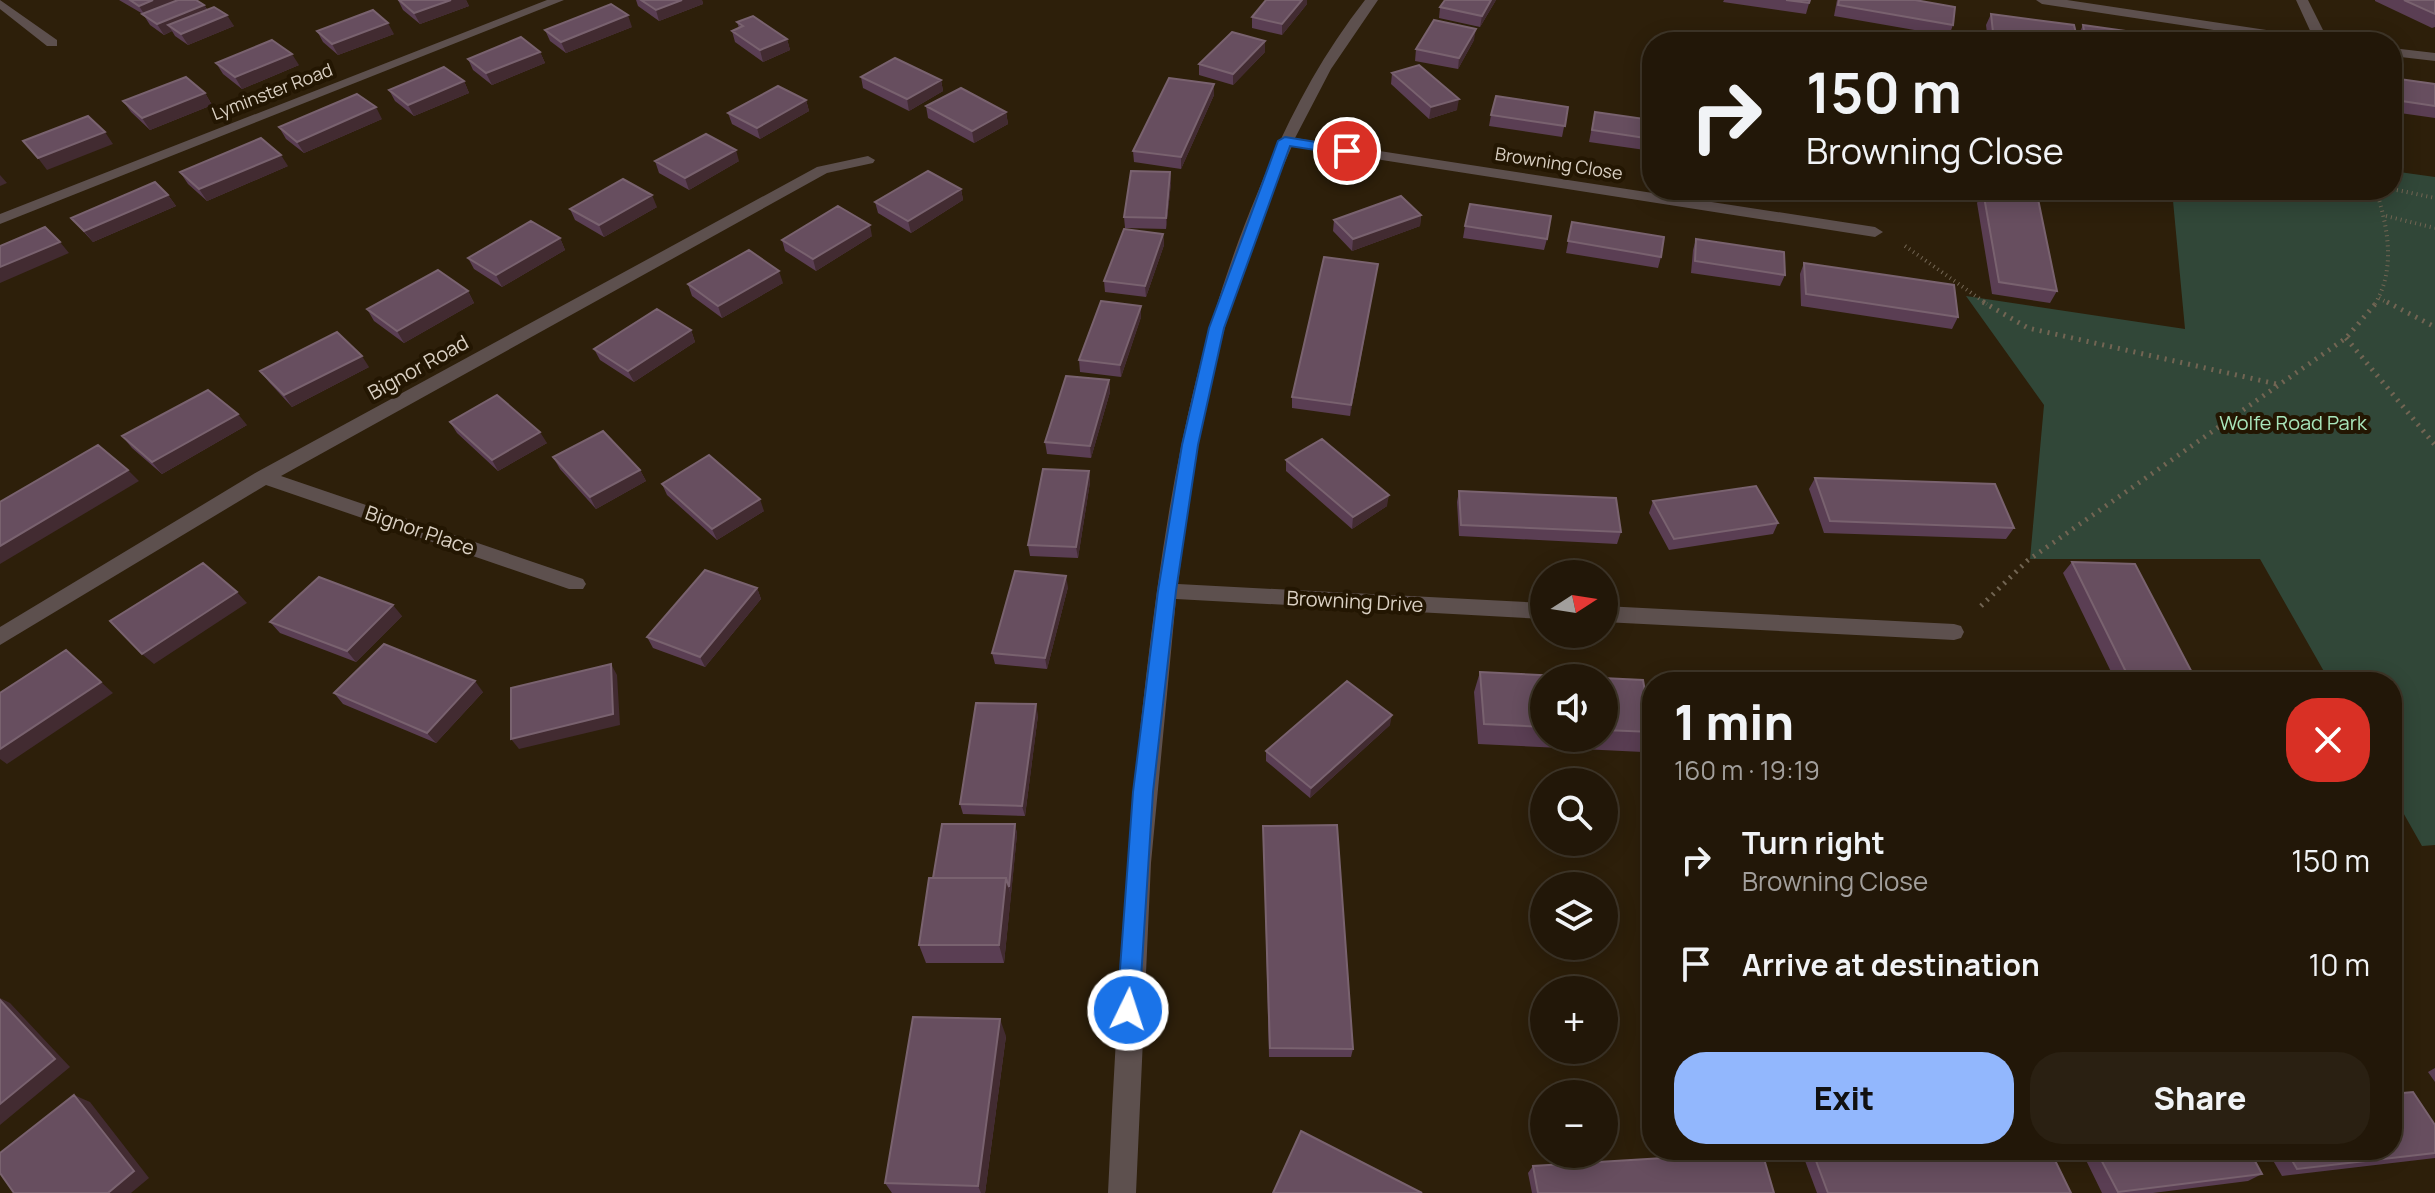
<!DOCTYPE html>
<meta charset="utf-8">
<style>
body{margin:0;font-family:Manrope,sans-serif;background:#2a2012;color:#f1f3f6;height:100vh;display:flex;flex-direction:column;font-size:30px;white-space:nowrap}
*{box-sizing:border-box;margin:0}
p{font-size:26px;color:#a29f9c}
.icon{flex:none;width:44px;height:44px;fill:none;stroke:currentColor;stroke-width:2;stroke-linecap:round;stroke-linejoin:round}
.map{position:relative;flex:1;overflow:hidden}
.sheet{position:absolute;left:1642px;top:672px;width:760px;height:488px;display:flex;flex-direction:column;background:#221708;border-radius:32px;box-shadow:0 4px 20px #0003,0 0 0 2px #3f3629}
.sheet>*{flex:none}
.guide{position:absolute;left:1642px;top:32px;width:760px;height:168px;border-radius:32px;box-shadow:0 4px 20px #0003,0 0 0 2px #3f3629;background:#221708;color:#f1f3f6;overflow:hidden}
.needle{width:52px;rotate:78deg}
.buttons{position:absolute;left:1530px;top:560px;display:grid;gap:16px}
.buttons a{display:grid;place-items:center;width:88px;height:88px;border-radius:50%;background:#221708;box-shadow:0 4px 20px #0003,0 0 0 2px #3f3629;font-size:40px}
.pin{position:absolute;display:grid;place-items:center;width:68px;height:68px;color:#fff;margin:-34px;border:4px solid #fff;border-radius:50%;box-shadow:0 2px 8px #0007}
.me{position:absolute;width:88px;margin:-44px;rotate:4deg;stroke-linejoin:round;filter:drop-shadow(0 0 6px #0008)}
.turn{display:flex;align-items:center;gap:28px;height:168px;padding:0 32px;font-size:36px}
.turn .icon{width:104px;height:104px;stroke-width:2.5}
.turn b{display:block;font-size:56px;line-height:68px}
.round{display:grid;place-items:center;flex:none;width:84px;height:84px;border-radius:32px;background:#2a2012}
.summary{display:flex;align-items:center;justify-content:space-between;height:136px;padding:0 32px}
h1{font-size:48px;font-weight:800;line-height:60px}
.button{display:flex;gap:16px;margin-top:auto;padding:16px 32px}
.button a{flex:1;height:92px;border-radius:32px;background:#92b7fd;color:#111;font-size:32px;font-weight:800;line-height:92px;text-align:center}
.button a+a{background:#2a2012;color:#f1f3f6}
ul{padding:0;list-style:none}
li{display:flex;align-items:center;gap:24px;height:104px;padding:0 32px}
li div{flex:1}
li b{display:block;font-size:30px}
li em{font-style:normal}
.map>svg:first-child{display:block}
.green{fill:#314738}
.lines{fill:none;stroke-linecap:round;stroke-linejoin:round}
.path-far1{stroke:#726553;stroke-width:4;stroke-dasharray:1 4;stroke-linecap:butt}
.path{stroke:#726553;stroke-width:5;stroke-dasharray:2 6;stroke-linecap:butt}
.minor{fill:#5d504e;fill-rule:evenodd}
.wall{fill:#5a3e53;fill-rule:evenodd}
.shaded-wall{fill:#422b31}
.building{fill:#674e5f;stroke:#79626f;stroke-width:2}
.route{fill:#1a73e8;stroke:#114b97;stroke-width:2}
.labels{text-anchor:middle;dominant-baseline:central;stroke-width:8;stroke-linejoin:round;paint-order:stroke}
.far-street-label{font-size:18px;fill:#dad0c3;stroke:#231602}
.street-label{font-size:20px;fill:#dad0c3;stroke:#231602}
.park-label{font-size:20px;fill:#a9e6bb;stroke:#231602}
</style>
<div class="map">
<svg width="2435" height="1193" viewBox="0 0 2435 1193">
<rect width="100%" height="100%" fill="#2d1f0a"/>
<!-- green -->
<path class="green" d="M2392 171 2435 177V845L2422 846 2392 793V682H2330L2260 559H2030L2044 405 1966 296 2185 329 2172 190H2392Z"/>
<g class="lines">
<!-- path-far1 -->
<path class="path-far1" d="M2392 189 2435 198
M2386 216 2435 228
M1905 246 1987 304
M2379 298 2390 304
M2375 304C2396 269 2388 227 2376 190"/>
<!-- path -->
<path class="path" d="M1983 302 2028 328 2281 385
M2387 302 2435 327
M2346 338 2435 445
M1981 606 2027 561 2346 338 2377 302"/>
<!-- minor -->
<path class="minor" d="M0 0 57 40V46H47L0 9Z
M547 0H564L0 224V214Z
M1365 0H1378L1331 69 1295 138 1875 227 1883 232 1875 237 1292 146C1268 201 1245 256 1229 313 1203 401 1189 493 1178 584L1544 603V619L1176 599 1151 863 1136 1193H1108C1116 1021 1126 849 1146 677 1166 508 1191 352 1257 194 1285 125 1318 60 1365 0Z
M2036 0H2067L2313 37 2296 0H2308L2329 42H2293L2042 4Z
M2392 48 2435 53V61L2392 56Z
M868 156 875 160 873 163 827 173 281 476 583 579 586 584 583 589H569L266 485 0 645V627L257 472 817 167Z
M1604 606 1954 624 1961 626 1964 632 1961 638 1954 640 1604 622Z"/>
</g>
<!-- wall -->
<path class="wall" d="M119 0H196L204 5 207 9 234 26 188 45 175 36 172 31 164 35 150 25 143 14Z
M398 0H466L469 6 420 24 403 10Z
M636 0H702L703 4 659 21 638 6Z
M1496 0 1480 27 1439 18 1440 7Z
M1724 0H1810L1806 14 1723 2Z
M1837 0H1915L1953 25 1949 36 1834 16Z
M2375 0H2435V27L2432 28 2375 1Z
M1307 4 1282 35 1252 28V17Z
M1991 14 2078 42H1988L1986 25Z
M737 22 787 39 790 50 763 62 735 42 732 31 739 28Z
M2083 25 2204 42H2079L2078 36Z
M632 27 566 53 550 41 545 30Z
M317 31 394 34 338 55 323 42Z
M1474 40 1458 69 1415 61 1416 49Z
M540 52 545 63 492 85 473 70 468 59Z
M1265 52 1233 85 1199 75V64Z
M216 63 299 65 242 89 223 74Z
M1392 73 1457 110 1429 119 1391 84Z
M861 77 941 80 943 91 909 111 863 88Z
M2392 78 2435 84V118L2393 112 2392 110Z
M464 81 469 93 414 116 395 101 389 90Z
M1214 84V95L1181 169 1134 162 1133 151Z
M205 93 212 105 150 130 131 112 123 101Z
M806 100 809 111 760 139 732 124 728 113Z
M926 106 1006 112 1008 124 974 143 928 118Z
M1568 107 1562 137 1489 126 1491 115Z
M1595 112 1652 120V151L1589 142Z
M382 119 304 153 286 139 279 127Z
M655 161H739L689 190 659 173Z
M288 166 207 201 188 184 180 172Z
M1170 172 1171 183 1166 229 1125 228 1124 217Z
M961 189 963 200 911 233 878 213 875 202Z
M1983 191 2057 291 2050 303 1992 294 1977 203Z
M168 195 176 206 93 242 71 218Z
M657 207 604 237 575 220 570 209Z
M1421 215 1420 226 1352 251 1333 231 1334 220Z
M1572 222 1661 257 1658 268 1566 253Z
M1465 226 1547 239 1544 250 1463 238Z
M1163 234 1164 245 1146 297 1105 292 1104 281Z
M872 236 816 271 785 251 782 240Z
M560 238 565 250 502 287 474 269 468 258Z
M1696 239 1785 275 1780 286 1691 273 1693 250Z
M1804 263 1958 317 1952 329 1801 306 1800 274Z
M1378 264 1350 416 1292 408V397Z
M783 283 722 318 692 296 688 284Z
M468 291 474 303 404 343 374 321 367 309Z
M1141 317 1121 377 1080 372 1079 360Z
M691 330 695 342 634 382 600 360 594 349Z
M369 367 292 407 269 382 260 371Z
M1109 380 1110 392 1091 458 1047 454 1045 442Z
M450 422 547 443 498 471 457 433Z
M247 425 162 474 132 448 122 436Z
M553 457 640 470 646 481 596 509 560 469Z
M1286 460 1387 506 1352 529 1286 471Z
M1089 471 1090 482 1078 558 1030 556 1028 545Z
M1815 478 2014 528 2006 539 1824 533 1809 489Z
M662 484 764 511 717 540 667 495Z
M1459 491 1621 532 1617 544 1459 536 1457 502Z
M1653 501 1778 523 1773 534 1669 550 1649 513Z
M2072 562 2197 682H2116L2063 573Z
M1068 587 1047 669 995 664 992 653Z
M757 588 761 599 705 667 653 648 647 637Z
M402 616 356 662 280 633 270 622Z
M1480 672 1643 680 1652 732 1643 752 1478 744 1474 692ZM1544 678H1604V738H1544Z
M483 692 436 743 343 704 334 693Z
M1038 715 1025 816 963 814 960 804Z
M1390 725 1310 798 1266 761V751Z
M1015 824 1017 834 1004 963H926L919 945 933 878Z
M1263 826 1353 1049 1351 1057H1269Z
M1006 1036 985 1193H892L885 1183Z
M2435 1068V1082L2428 1072Z
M2435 1125V1158L2282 1176 2267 1150H2392Z
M1801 1150H2050L2071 1193H1817Z
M2081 1150H2249L2262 1174 2248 1181 2153 1193H2102Z
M1533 1166 1774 1193H1532L1528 1173Z"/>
<!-- shaded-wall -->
<path class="shaded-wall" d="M153 0H187L146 17 139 6Z
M451 0H466L469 6 420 24 414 13Z
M682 0H702L703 4 659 21 656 10Z
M1302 0H1307V4L1282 35V24Z
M1491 0H1496L1480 27 1482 16Z
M204 5 211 16 168 25 172 31 164 35 157 24Z
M227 15 234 26 188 45 181 34Z
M628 15 632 27 566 53 561 42Z
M388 23 394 34 338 55 332 44Z
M1476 29 1474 40 1458 69 1459 58Z
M787 39 790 50 763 62 760 50Z
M1265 41V52L1233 85V74Z
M540 52 545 63 492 85 486 73Z
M292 54 299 65 242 89 235 77Z
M941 80 943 91 909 111 907 99Z
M464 81 469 93 414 116 408 105Z
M1214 84V95L1181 169V157Z
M205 93 212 105 150 130 142 118Z
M1459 99 1457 110 1429 119 1431 107Z
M806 100 809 111 760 139 757 128Z
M376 107 382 119 304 153 297 142Z
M1006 112 1008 124 974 143 972 131Z
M105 132 113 144 47 170 38 158Z
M736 150 739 161 689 190 685 178Z
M281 155 288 166 207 201 199 189Z
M1170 172 1171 183 1166 229V218Z
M0 175 7 183 0 186Z
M961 189 963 200 911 233 908 221Z
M168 195 176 206 93 242 84 231Z
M652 195 657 207 604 237 599 225Z
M1421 215 1420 226 1352 251 1353 239Z
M870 225 872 236 816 271 813 259Z
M1163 234 1164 245 1146 297 1145 286Z
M560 238 565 250 502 287 496 275Z
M60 242 69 253 0 283V267Z
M1378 264 1376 276 1350 416 1351 405Z
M779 271 783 283 722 318 718 306Z
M468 291 474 303 404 343 397 331Z
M1141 306V317L1121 377 1120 365Z
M691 330 695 342 634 382 628 371Z
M362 356 369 367 292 407 284 395Z
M1109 380 1110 392 1091 458 1090 446Z
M238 414 247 425 162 474 152 462Z
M540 432 547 443 498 471 492 460Z
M128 470 139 481 0 564V546Z
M640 470 646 481 596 509 590 497Z
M1089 471 1090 482 1078 558 1076 547Z
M1389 495 1387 506 1352 529 1353 517Z
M760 499 764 511 717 540 712 529Z
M1066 576 1068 587 1047 669 1045 658Z
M757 588 761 599 705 667 700 657Z
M237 592 247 603 154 664 142 654Z
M393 605 402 616 356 662 347 651Z
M66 650 113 693 7 764 0 759V749Z
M611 664 617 675 620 725 519 749 511 739Z
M475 681 483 692 436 743 427 733Z
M1036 704 1038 715 1025 816 1022 806Z
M1392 715 1390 725 1310 798 1311 788Z
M1015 824 1017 834 1011 896 1009 887Z
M1006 878 1011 896 1004 963 999 945Z
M0 998 10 1003 70 1067 0 1125Z
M1000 1019 1006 1036 985 1193H981L978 1186Z
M74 1095 90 1102 149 1178 131 1193H108Z"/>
<!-- building -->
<path class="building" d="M130 0H153L139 6Z
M178 0H196L204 5 157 24 142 14Z
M399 0H451L414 13Z
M641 0H682L656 10Z
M1266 0H1302L1282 24 1252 17Z
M1445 0H1491L1482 16 1440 7Z
M1786 0H1810L1809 3Z
M1839 0H1915L1955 7 1953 25 1838 5Z
M2404 0H2435V14Z
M611 4 628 15 561 42 545 30Z
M214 7 227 15 181 34 168 25Z
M373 10 388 23 332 44 317 31Z
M1991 14 2074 25 2078 42H2065L1993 32Z
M753 16 787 39 760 50 732 31 743 26 737 22Z
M1434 20 1476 29 1459 58 1416 49Z
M2083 25 2204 42H2086Z
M1232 32 1265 41 1233 74 1199 64Z
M521 37 540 52 486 73 468 59Z
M272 40 292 54 235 77 216 63Z
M895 58 941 80 907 99 861 77Z
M1419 65 1459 99 1431 107 1392 73Z
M444 67 464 81 408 105 389 90Z
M186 77 205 93 142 118 123 101Z
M1169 78 1214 84 1181 157 1133 151Z
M2392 78 2435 84V106L2402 101Z
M778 86 806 100 757 128 728 113Z
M961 88 1006 112 972 131 926 106Z
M357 94 376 107 297 142 279 127Z
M1496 96 1568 107 1565 126 1491 115Z
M1595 112 1652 120V139L1592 130Z
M88 116 105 132 38 158 23 141Z
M706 134 736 150 685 178 655 161Z
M261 138 281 155 199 189 180 172Z
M928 171 961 189 908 221 875 202Z
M1131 171 1170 172 1166 218 1124 217Z
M623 179 652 195 599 225 570 209Z
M155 182 168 195 84 231 71 218Z
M1983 191 2038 199 2057 291 1999 282Z
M1401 196 1421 215 1353 239 1334 220Z
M1470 204 1551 216 1547 239 1465 226Z
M838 206 870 225 813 259 782 240Z
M531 221 560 238 496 275 468 258Z
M1572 222 1664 237 1661 257 1568 241Z
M45 227 60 242 0 267V246Z
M1124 229 1163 234 1145 286 1104 281Z
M1696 239 1784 252 1785 275 1695 261Z
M749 250 779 271 718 306 688 284Z
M1324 257 1378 264 1351 405 1292 397Z
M1804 263 1954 285 1958 317 1806 294Z
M438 270 468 291 397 331 367 309Z
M1101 301 1141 306 1120 365 1079 360Z
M657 309 691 330 628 371 594 349Z
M337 332 362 356 284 395 260 371Z
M1066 376 1109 380 1090 446 1045 442Z
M208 390 238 414 152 462 122 436Z
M497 395 540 432 492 460 450 422Z
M603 431 640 470 590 497 553 457Z
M1322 439 1389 495 1353 517 1286 460Z
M98 445 128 470 0 546V502Z
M709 455 760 499 712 529 662 484Z
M1043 469 1089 471 1076 547 1028 545Z
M1815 478 1995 484 2014 528 1830 521Z
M1756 486 1778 523 1674 539 1653 501Z
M1459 491 1616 498 1621 532 1461 525Z
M2072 562 2135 564 2197 682H2131Z
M203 563 237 592 142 654 110 621Z
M705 570 757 588 700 657 647 637Z
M1015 571 1066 576 1045 658 992 653Z
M319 577 393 605 347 651 270 622Z
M384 644 475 681 427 733 334 693Z
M66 650 101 682 0 749V693Z
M611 664 613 714 511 739V688Z
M1480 672 1643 680 1652 732 1604 730V678H1544V727L1484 724Z
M1347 681 1392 715 1311 788 1266 751Z
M976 703 1036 704 1022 806 960 804Z
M942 824H1015L1009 887 1006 878H933Z
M1337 825 1353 1049 1270 1048 1263 826Z
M929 878H1006L999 945H919Z
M0 1000 55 1059 0 1104Z
M913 1017 1000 1019 978 1186 885 1183Z
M2413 1092 2435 1125V1153L2297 1169 2286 1150H2392V1094Z
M74 1095 134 1171 108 1193H14L0 1173V1153Z
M1301 1131 1422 1193H1273Z
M1812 1150H2050L2071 1193H1828Z
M2096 1150H2249L2262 1174 2118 1192Z
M1762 1152 1774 1193H1538L1533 1166Z"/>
<!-- route -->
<path class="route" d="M1285 137 1347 147 1354 151 1347 155 1290 146 1224 328 1198 445 1176 591 1153 792 1139 1010 1136 1018 1128 1021 1120 1018 1117 1010 1133 792 1158 591 1182 445 1209 328 1278 141Z"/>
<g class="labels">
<!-- far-street labels -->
<g class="far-street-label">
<text transform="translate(272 91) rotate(-21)">Lyminster Road</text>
<text transform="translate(1559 163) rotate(9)">Browning Close</text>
</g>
<!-- street labels -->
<g class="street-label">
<text transform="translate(418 367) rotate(-29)">Bignor Road</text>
<text transform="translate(420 530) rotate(19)">Bignor Place</text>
<text transform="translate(1355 601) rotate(3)">Browning Drive</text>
</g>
<!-- park labels -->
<g class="park-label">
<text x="2293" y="422">Wolfe Road Park</text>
</g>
</g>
</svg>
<div class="buttons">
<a><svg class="needle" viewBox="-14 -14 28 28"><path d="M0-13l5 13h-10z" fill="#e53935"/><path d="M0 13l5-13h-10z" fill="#a29f9c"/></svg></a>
<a><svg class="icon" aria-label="sound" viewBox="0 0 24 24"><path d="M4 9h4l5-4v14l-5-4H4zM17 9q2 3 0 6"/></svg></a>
<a><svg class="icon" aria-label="search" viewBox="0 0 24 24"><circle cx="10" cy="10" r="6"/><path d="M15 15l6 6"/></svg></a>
<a><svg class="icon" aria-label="layers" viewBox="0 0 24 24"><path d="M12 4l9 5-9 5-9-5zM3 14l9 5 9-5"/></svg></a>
<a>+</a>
<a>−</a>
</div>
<div class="pin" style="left:1347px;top:151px;background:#d93025"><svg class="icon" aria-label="arrive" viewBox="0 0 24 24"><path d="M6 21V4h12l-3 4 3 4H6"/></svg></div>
<svg class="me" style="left:1128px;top:1010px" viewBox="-20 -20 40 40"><circle r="17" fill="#1a73e8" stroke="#fff" stroke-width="3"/><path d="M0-11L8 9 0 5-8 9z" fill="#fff"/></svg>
<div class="guide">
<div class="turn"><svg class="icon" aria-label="right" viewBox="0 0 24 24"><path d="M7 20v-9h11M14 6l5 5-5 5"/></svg><div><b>150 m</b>Browning Close</div></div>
</div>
<section class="sheet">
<div class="summary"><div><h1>1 min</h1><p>160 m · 19:19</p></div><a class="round" style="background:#d93025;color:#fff"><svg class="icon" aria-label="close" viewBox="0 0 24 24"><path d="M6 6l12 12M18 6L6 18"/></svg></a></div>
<ul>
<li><svg class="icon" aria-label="right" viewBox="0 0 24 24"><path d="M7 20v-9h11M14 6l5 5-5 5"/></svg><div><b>Turn right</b><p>Browning Close</p></div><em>150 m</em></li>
<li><svg class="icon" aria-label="arrive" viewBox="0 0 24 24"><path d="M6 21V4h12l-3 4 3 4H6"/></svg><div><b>Arrive at destination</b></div><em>10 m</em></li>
</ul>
<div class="button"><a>Exit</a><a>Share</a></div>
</section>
</div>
